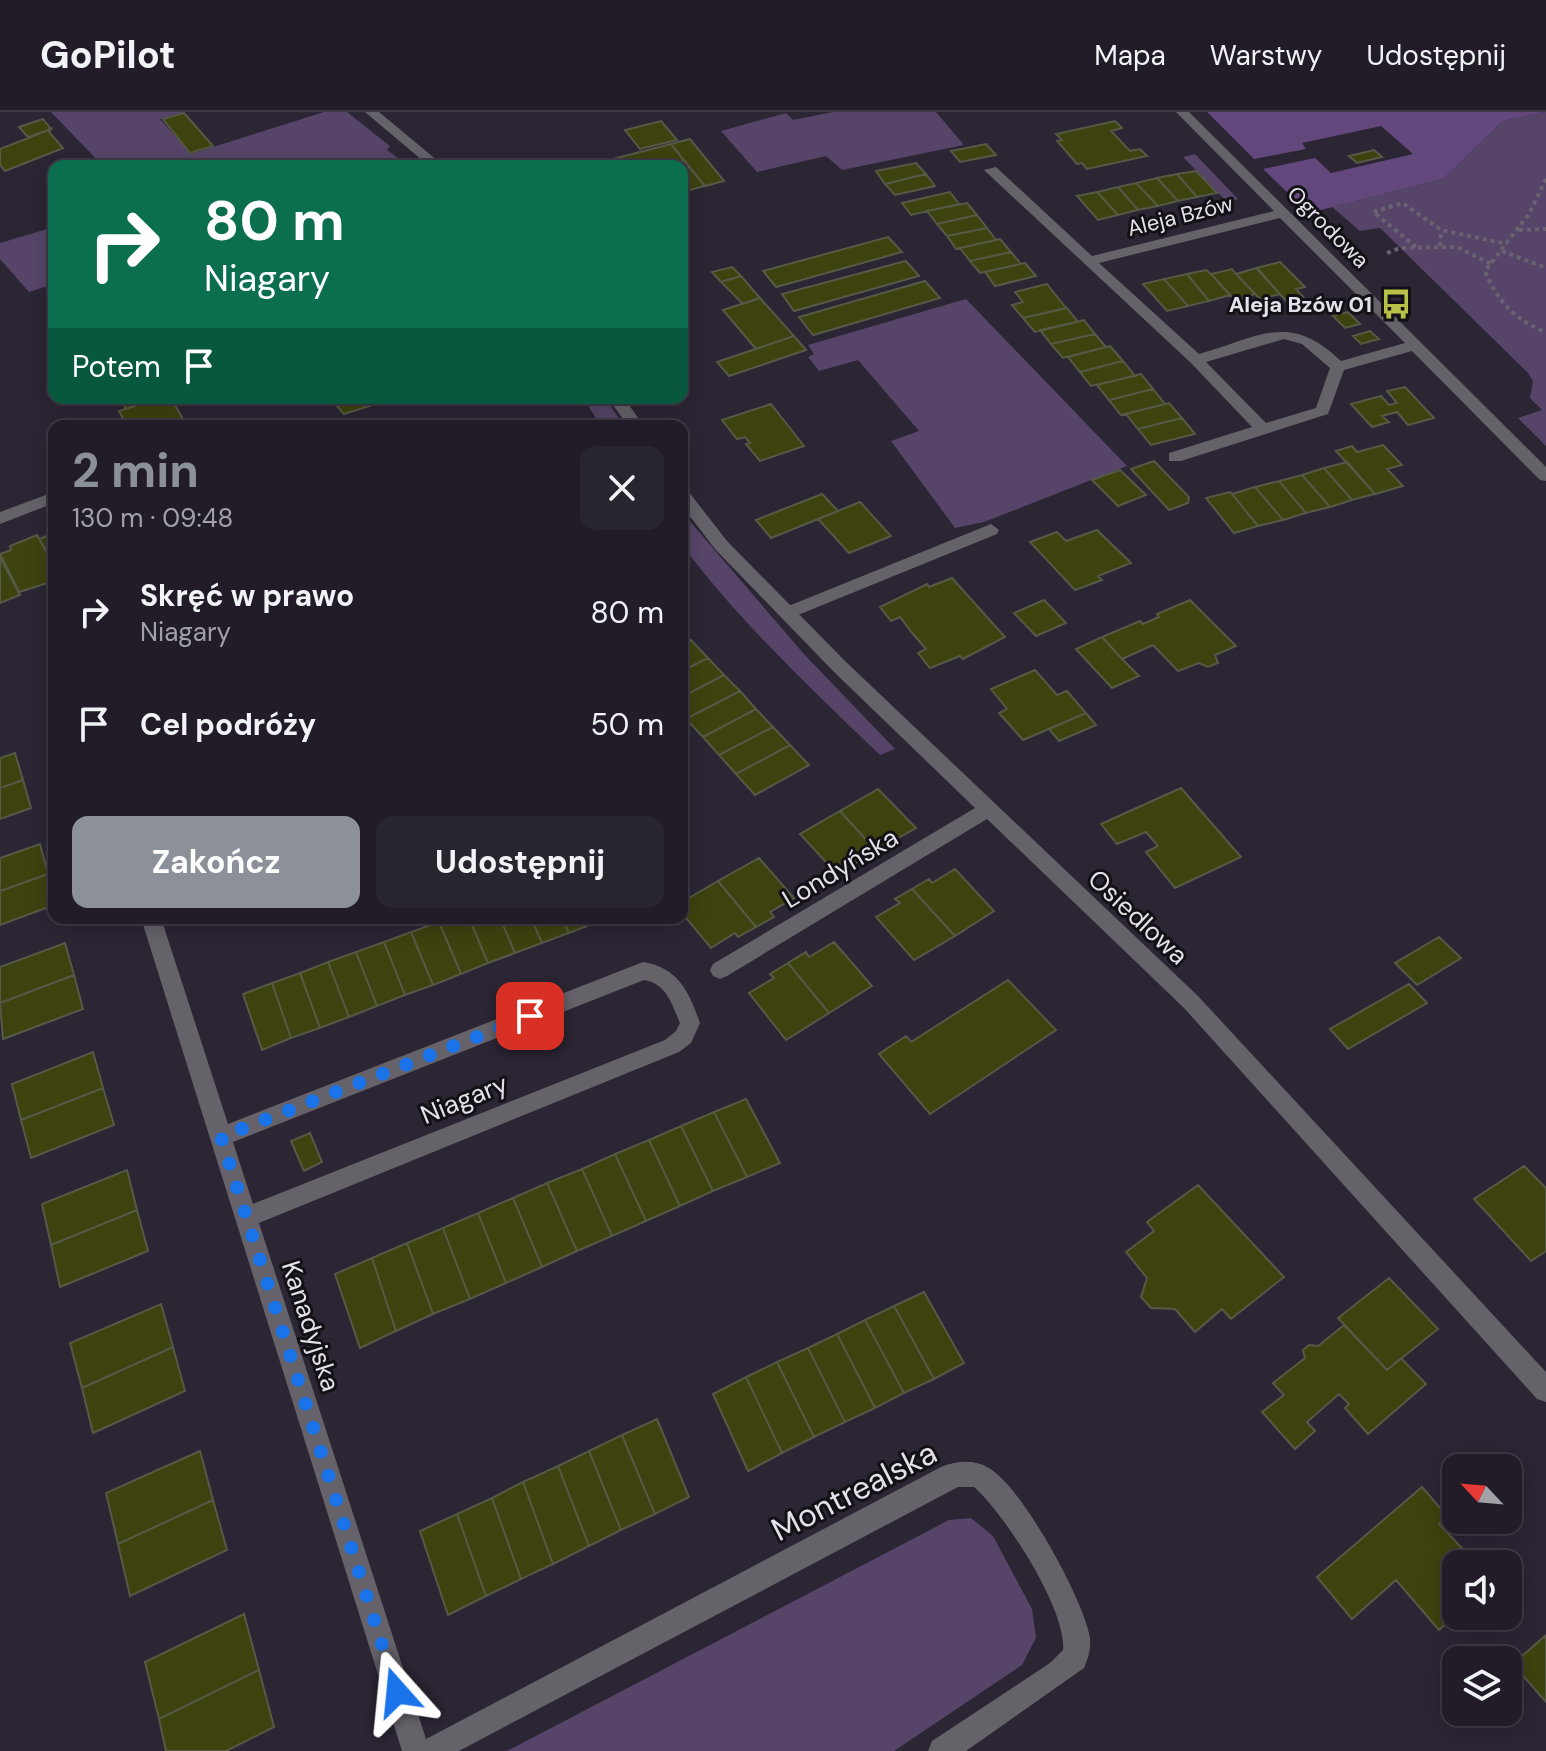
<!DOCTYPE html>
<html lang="pl">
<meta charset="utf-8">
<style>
body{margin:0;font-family:"DM Sans",sans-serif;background:#29252f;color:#f1f3f6;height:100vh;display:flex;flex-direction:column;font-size:30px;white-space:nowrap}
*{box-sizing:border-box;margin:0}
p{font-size:26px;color:#a2a1a7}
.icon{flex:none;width:44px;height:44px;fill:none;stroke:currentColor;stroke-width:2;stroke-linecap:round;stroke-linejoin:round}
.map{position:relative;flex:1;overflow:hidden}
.drawer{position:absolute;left:48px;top:308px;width:640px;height:504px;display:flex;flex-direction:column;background:#211c27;border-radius:16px;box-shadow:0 4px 20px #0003,0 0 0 2px #3e3a44}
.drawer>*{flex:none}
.banner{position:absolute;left:48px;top:48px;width:640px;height:244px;border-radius:16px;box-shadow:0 4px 20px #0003,0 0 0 2px #3e3a44;background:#0b6e4f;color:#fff;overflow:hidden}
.needle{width:52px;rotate:296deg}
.tools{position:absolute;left:1442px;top:1342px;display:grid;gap:16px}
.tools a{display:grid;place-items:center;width:80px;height:80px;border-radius:16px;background:#211c27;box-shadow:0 4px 20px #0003,0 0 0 2px #3e3a44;font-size:40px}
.pin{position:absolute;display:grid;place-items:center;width:68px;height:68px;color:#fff;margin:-34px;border-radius:16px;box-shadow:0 4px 12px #0006}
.me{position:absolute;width:88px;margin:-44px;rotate:342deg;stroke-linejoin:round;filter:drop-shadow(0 0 6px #0008)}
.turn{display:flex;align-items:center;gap:28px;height:168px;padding:0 24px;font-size:36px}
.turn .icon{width:104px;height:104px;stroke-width:2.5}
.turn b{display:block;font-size:56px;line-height:68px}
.then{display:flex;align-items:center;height:76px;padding:0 24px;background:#0003;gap:16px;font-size:30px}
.round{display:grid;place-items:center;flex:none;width:84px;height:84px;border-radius:16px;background:#29252f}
.overview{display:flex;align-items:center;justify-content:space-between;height:136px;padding:0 24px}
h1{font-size:48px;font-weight:700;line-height:60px;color:#8c9099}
.button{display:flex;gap:16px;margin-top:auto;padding:16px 24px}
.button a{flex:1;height:92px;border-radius:16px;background:#8c9099;color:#fff;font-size:32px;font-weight:700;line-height:92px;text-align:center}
.button a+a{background:#29252f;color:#f1f3f6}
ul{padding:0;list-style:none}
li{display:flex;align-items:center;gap:24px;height:112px;padding:0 24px}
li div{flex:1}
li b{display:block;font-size:30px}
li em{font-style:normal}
header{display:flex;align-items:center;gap:48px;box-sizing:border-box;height:112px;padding:0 40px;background:#211c27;border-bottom:2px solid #3e3a44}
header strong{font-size:38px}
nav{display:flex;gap:44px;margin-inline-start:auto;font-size:28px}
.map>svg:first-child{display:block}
.green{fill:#564568}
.forest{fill:#63487d}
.building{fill:#3e420e;stroke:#575947;stroke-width:2}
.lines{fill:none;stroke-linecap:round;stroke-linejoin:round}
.path{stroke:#696270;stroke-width:4;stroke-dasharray:4 4;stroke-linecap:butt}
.lane{fill:#656269;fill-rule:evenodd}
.street{fill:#656269;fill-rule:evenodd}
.route{stroke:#1a73e8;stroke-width:14;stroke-dasharray:0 25.2}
.labels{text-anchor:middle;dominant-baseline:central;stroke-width:6;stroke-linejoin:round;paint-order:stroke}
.far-street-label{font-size:22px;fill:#e5e0ea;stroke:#131016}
.far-poi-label{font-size:22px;font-weight:bold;fill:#e5e0ea;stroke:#131016;text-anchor:end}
.street-label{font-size:26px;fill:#e5e0ea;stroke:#131016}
.near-street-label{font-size:32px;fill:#e5e0ea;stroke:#131016}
</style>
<header>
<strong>GoPilot</strong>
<nav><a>Mapa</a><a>Warstwy</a><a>Udostępnij</a></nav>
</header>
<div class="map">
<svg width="1546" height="1639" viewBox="0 0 1546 1639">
<rect width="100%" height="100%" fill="#2c2534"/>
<!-- green -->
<path class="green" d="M51 0H184L160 7 191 42 324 0H347L390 34 387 38 398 46H406L411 49 397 54H103Z
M833 0H936L964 33 842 58 826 44 757 60 721 19 786 1 793 8Z
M1546 0V334L1518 306 1542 298 1530 286 1533 269 1528 261 1380 116 1360 119 1332 95 1443 67 1503 9Z
M1195 42 1238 87 1227 90 1183 45Z
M54 115V172L29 180 0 147V131Z
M966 187 1127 354 984 410 955 416 891 329 919 319 858 248 819 259 808 245 814 242 808 233Z
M583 286H605L624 314H601Z
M682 400 803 541 895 637 880 643C811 577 740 510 682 433Z
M971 1406 993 1424 1032 1497 1036 1526 1022 1553 894 1639H507L949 1408Z"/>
<!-- forest -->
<path class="forest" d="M1207 0H1546L1503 9 1443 67 1309 101 1263 57 1315 46 1331 61 1413 42 1381 14 1302 31 1306 37 1254 47Z"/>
<!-- building -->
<path class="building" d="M184 1 213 34 190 41 163 7Z
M43 7 51 17 28 25 19 15Z
M661 9 677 28 640 37 625 18Z
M1115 9 1122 16 1111 19 1130 39 1140 37 1147 44 1087 57 1082 51 1077 52 1057 29 1062 28 1056 22Z
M51 17 49 20 63 36 5 59 0 53V37Z
M690 27 724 69 705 74 671 32Z
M671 32 684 49 664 54H586Z
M986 32 996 43 960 50 951 39Z
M1374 38 1382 45 1357 51 1349 44Z
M916 51 926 62 885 72 876 59Z
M689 55 705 74 682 80V56Z
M1196 59 1217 81 1197 85 1177 62Z
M926 62 935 74 895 83 885 72Z
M1177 62 1197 85 1178 89 1157 66Z
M1157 66 1178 89 1158 94 1136 71Z
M1136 71 1158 94 1138 98 1118 75Z
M1118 75 1138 98 1118 103 1097 80Z
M950 80 959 92 911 103 902 91Z
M1097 80 1118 103 1098 108 1077 84Z
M967 91 977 103 937 112 927 99Z
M977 103 987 116 947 124 937 112Z
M987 116 996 128 956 137 947 124Z
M888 125 902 140 776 175 763 159Z
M1000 127 1011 140 970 149 960 136Z
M1011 140 1021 152 980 161 970 149Z
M906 149 919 164 794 199 782 182Z
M1280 150 1305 175 1296 177 1305 187 1288 191 1256 156Z
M1025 151 1036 164 995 174 985 160Z
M732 155 741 164 721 170 712 160Z
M1257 156 1280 182 1260 187 1236 162Z
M1232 157 1236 162 1255 182 1235 188 1211 162Z
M1206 158 1211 162 1230 183 1209 189 1187 162Z
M1187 162 1209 189 1188 194 1164 167Z
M741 164 760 186 743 192 721 170Z
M1164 167 1188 194 1167 199 1143 172Z
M925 169 940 186 813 223 799 205Z
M1047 172 1066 196 1023 206 1012 193 1023 190 1015 180Z
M760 186 794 224 756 237 723 198Z
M1067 196 1078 210 1035 220 1023 206Z
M1348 200 1360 212 1345 216 1333 204Z
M1084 208 1095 222 1051 232 1040 218Z
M1370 219 1379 227 1361 232 1353 224Z
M1095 222 1106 235 1063 246 1051 232Z
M794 224 806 238 729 264 717 250Z
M1110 234 1123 249 1080 260 1068 245Z
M1123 249 1135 264 1091 274 1080 260Z
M1141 262 1153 277 1109 288 1097 273Z
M1405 275 1434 306 1408 313 1397 300 1382 304 1389 310 1372 315 1351 292 1381 284 1389 293 1397 291 1387 279Z
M1153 277 1165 292 1121 303 1109 288Z
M132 286H158L126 297 122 290Z
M158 286H171L184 309 170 314H127L119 299Z
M330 286H394L344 302Z
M1169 291 1182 306 1138 317 1126 302Z
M771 292 804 334 760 349 746 332 750 331 745 325 737 327 722 308Z
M1182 306 1195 322 1151 333 1138 317Z
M1383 333 1402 353 1387 357 1403 374 1375 382 1336 339 1352 334 1357 340Z
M1154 349 1189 385 1188 391 1169 398 1131 357Z
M1347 350 1375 382 1352 388 1324 356Z
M1324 356 1352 388 1330 395 1302 363Z
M1120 358 1146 383 1118 394 1092 368Z
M1302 363 1330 395 1306 401 1279 369Z
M1279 369 1306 401 1283 408 1255 375Z
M1255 375 1283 408 1258 414 1232 382Z
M1230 380 1232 382 1258 414 1234 421 1206 386Z
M822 382 838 399 771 426 756 408Z
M860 390 891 424 849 441 818 407Z
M54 416V453L39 427 54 421 51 417Z
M1097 418 1131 451 1098 464 1102 468 1075 478 1030 430 1057 420 1066 429Z
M37 423 54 453V469L19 480 0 442 11 438 10 434Z
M0 445 20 483 0 491Z
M952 466 1005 525 963 547 960 544 930 556 918 541 926 537 913 522 900 505 891 509 880 495 927 472 929 475Z
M1044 488 1066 511 1036 524 1014 501Z
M1190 488 1236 534 1215 543 1218 551 1208 555 1199 551 1178 559 1153 533 1122 547 1102 525 1140 509 1143 512 1159 505 1157 502Z
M1102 525 1122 547 1139 564 1112 576 1076 537Z
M691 528 708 546 682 559V532Z
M708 546 724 563 682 585V559Z
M1035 558 1057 583 1067 579 1086 601 1023 628 999 601 1007 597 991 577Z
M724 563 740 579 686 607 682 602V585Z
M740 579 756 597 703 625 686 607Z
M756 597 773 615 719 643 703 625Z
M1086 601 1096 613 1059 629 1049 617Z
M773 615 790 633 736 662 719 643Z
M790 633 809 653 755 683 736 662Z
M15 641 23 668 0 676V646Z
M23 668 31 696 0 707V676Z
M1181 676 1241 745 1175 776 1146 740 1158 734 1146 720 1117 732 1101 712Z
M878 677 916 716 893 729 897 734 880 743 840 699Z
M840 699 880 743 863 753 860 749 837 762 800 722Z
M40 732 48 762 0 779V746Z
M759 746 794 786 770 800 774 805 756 815 718 769Z
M955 757 994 799 955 824 912 777 929 767 932 771Z
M48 762 54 793 0 813V779Z
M718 769 756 815 738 825 735 821 711 836 682 801V790Z
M912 777 955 824 914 848 876 805 900 791 895 787Z
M448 806H469L488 851 461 862 439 810Z
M469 806H500L515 841 488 851Z
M500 806H531L542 831 515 841Z
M531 806H562L569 821 542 831Z
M562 806H593L595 811 569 821Z
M439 810 461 862 433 873 411 820Z
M411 820 433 873 405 883 384 830Z
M1439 825 1461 846 1417 873 1395 851Z
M384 830 405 883 377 894 356 840Z
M834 830 872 874 829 901 788 851 806 840 809 845Z
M65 831 74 863 0 891V855Z
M356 840 377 894 349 905 328 850Z
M328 850 349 905 320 916 300 861Z
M788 851 829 901 786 928 749 881 774 866 770 862Z
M300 861 320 916 291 926 272 871Z
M74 863 83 897 3 927 0 891Z
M1008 868 1056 918 930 1002 879 942 906 924 911 930Z
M272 871 291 926 262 938 243 882Z
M1409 872 1427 891 1348 937 1330 917Z
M93 940 103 976 21 1008 12 972Z
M103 976 114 1013 31 1046 21 1008Z
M746 987 780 1051 747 1065 714 1000Z
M714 1000 747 1065 713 1079 681 1014Z
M681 1014 713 1079 680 1094 649 1028Z
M310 1021 322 1050 304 1059 291 1029Z
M649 1028 680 1094 646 1109 615 1042Z
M615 1042 646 1109 612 1124 582 1057Z
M1524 1054 1546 1076V1139L1531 1149 1474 1087Z
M582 1057 612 1124 577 1139 547 1071Z
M127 1058 137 1098 51 1133 42 1092Z
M547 1071 577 1139 542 1155 513 1086Z
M1198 1073 1284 1165 1231 1207 1222 1197 1195 1220 1175 1197 1151 1196 1141 1185 1147 1166 1126 1140 1154 1119 1147 1110Z
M513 1086 542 1155 506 1171 478 1101Z
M137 1098 148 1139 60 1175 51 1133Z
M478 1101 506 1171 470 1187 443 1116Z
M443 1116 470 1187 433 1202 407 1131Z
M407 1131 433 1202 396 1219 372 1146Z
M372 1146 396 1219 360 1236 335 1162Z
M1389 1166 1438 1217 1387 1258 1338 1206Z
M924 1180 964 1251 934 1267 894 1194Z
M161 1192 173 1235 82 1276 70 1231Z
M894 1194 934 1267 904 1281 865 1208Z
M865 1208 904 1281 875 1296 837 1222Z
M1344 1213 1387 1258 1401 1246 1426 1272 1368 1322 1345 1296 1349 1292 1339 1282 1307 1310 1315 1319 1295 1337 1262 1300 1284 1283 1273 1271 1305 1246 1303 1238 1309 1233 1318 1234Z
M837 1222 875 1296 845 1310 808 1236Z
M173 1235 185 1279 93 1321 82 1276Z
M808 1236 845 1310 814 1325 777 1250Z
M777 1250 814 1325 782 1341 746 1265Z
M746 1265 782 1341 748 1359 713 1282Z
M657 1307 689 1385 655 1402 622 1323Z
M622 1323 655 1402 621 1418 589 1339Z
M200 1339 213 1388 118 1432 106 1381Z
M589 1339 621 1418 589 1434 558 1354Z
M558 1354 589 1434 553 1452 523 1370Z
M523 1370 553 1452 521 1467 492 1386Z
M1422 1375 1448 1405 1439 1412 1477 1452H1456V1502L1439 1518 1396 1468 1352 1507 1317 1465Z
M492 1386 521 1467 486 1484 457 1402Z
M213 1388 227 1438 130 1484 118 1432Z
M457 1402 486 1484 448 1503 420 1419Z
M244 1502 259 1558 159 1607 145 1550Z
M1546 1523V1590L1513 1552Z
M259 1558 274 1615 226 1639H166L159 1607Z"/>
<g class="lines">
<!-- path -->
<path class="path" d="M1546 67 1529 102 1485 159C1497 189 1516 209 1546 220
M1519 118 1546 117
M1440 134 1441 118
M1416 135 1373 100 1403 91 1441 118 1507 132
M1502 139 1546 156
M1387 141 1400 136 1457 135 1491 152"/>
<!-- lane -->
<path class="lane" d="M991 412 999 418 997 422 793 505 787 507 778 501 781 497Z"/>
<!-- street -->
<path class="street" d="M365 0H379L444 54H429Z
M1176 0H1189L1546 355V369L1540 368 1412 239 1344 258 1328 302 1181 349H1169V341L1252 315 1191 251 984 58 996 55 1092 144 1274 99ZM1280 106 1405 231 1341 249C1289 199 1260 225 1199 242L1099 151ZM1284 227 1302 232 1330 256 1316 296 1266 311 1206 250Z
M608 286H624L644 314H628Z
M237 309 244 310 247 314H229Z
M682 378 688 379 727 429 845 549 1198 884 1546 1260V1290L1537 1287 1184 896 987 707 727 864 720 867 713 864 710 858 713 852 975 696 833 559 715 437 682 394Z
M54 380V391L0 412V400Z
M141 806H161L228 1012 643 850C679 856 689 880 700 911L691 931 679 940 259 1111 426 1627 941 1355C956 1349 974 1347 989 1356 1022 1375 1084 1488 1090 1526 1091 1537 1088 1547 1084 1556L966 1639H928L932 1629 1050 1551 1063 1538C1067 1498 1004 1401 974 1375H958L459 1639H402ZM644 868C666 871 672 892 680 911L676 919 665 928 253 1092 233 1030Z"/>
</g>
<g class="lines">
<!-- route -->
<path class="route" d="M397 1580 221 1025 530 904"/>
</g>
<!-- icons -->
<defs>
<g id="bus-bare" transform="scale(2.4)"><path d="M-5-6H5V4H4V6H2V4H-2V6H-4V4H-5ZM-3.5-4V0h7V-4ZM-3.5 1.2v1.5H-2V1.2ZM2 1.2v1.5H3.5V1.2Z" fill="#b7c148" stroke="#131016" stroke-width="2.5" paint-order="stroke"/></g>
</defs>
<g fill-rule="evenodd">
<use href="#bus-bare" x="1396" y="192"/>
</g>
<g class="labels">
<!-- far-street labels -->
<g class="far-street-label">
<text transform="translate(1180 104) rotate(-14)">Aleja Bzów</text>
<text transform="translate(1328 115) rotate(45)">Ogrodowa</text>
</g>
<!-- far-poi labels -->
<g class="far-poi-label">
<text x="1372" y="192">Aleja Bzów 01</text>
</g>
<!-- street labels -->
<g class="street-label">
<text transform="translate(840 756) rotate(-31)">Londyńska</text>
<text transform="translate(1138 805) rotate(43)">Osiedlowa</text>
<text transform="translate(464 987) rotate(-22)">Niagary</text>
<text transform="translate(311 1214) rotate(72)">Kanadyjska</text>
</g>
<!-- near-street labels -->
<g class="near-street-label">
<text transform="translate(854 1379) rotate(-27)">Montrealska</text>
</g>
</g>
</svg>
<div class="tools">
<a><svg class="needle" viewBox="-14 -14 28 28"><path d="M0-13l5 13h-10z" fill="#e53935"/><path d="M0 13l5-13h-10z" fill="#a2a1a7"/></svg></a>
<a><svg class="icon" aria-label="sound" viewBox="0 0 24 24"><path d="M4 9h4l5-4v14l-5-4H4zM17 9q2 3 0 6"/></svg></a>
<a><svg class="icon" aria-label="layers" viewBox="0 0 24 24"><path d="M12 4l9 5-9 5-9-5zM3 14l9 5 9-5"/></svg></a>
</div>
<div class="pin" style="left:530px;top:904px;background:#d93025"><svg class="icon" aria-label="arrive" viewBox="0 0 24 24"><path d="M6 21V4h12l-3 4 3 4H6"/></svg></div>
<svg class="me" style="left:397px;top:1580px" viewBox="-20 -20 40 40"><path d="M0-17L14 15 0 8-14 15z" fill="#1a73e8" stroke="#fff" stroke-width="4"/></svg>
<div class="banner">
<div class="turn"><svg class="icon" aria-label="right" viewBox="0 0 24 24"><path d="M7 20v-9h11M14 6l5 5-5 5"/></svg><div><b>80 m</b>Niagary</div></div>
<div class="then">Potem<svg class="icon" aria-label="arrive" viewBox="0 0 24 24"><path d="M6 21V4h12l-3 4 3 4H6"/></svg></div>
</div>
<section class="drawer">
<div class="overview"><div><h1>2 min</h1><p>130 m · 09:48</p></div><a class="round"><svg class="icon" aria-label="close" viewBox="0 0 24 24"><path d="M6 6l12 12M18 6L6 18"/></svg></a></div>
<ul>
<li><svg class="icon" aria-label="right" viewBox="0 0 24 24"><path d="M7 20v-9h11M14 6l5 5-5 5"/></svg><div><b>Skręć w prawo</b><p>Niagary</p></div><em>80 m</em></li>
<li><svg class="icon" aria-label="arrive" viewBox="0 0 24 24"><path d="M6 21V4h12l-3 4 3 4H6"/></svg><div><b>Cel podróży</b></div><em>50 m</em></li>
</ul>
<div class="button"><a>Zakończ</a><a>Udostępnij</a></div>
</section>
</div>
